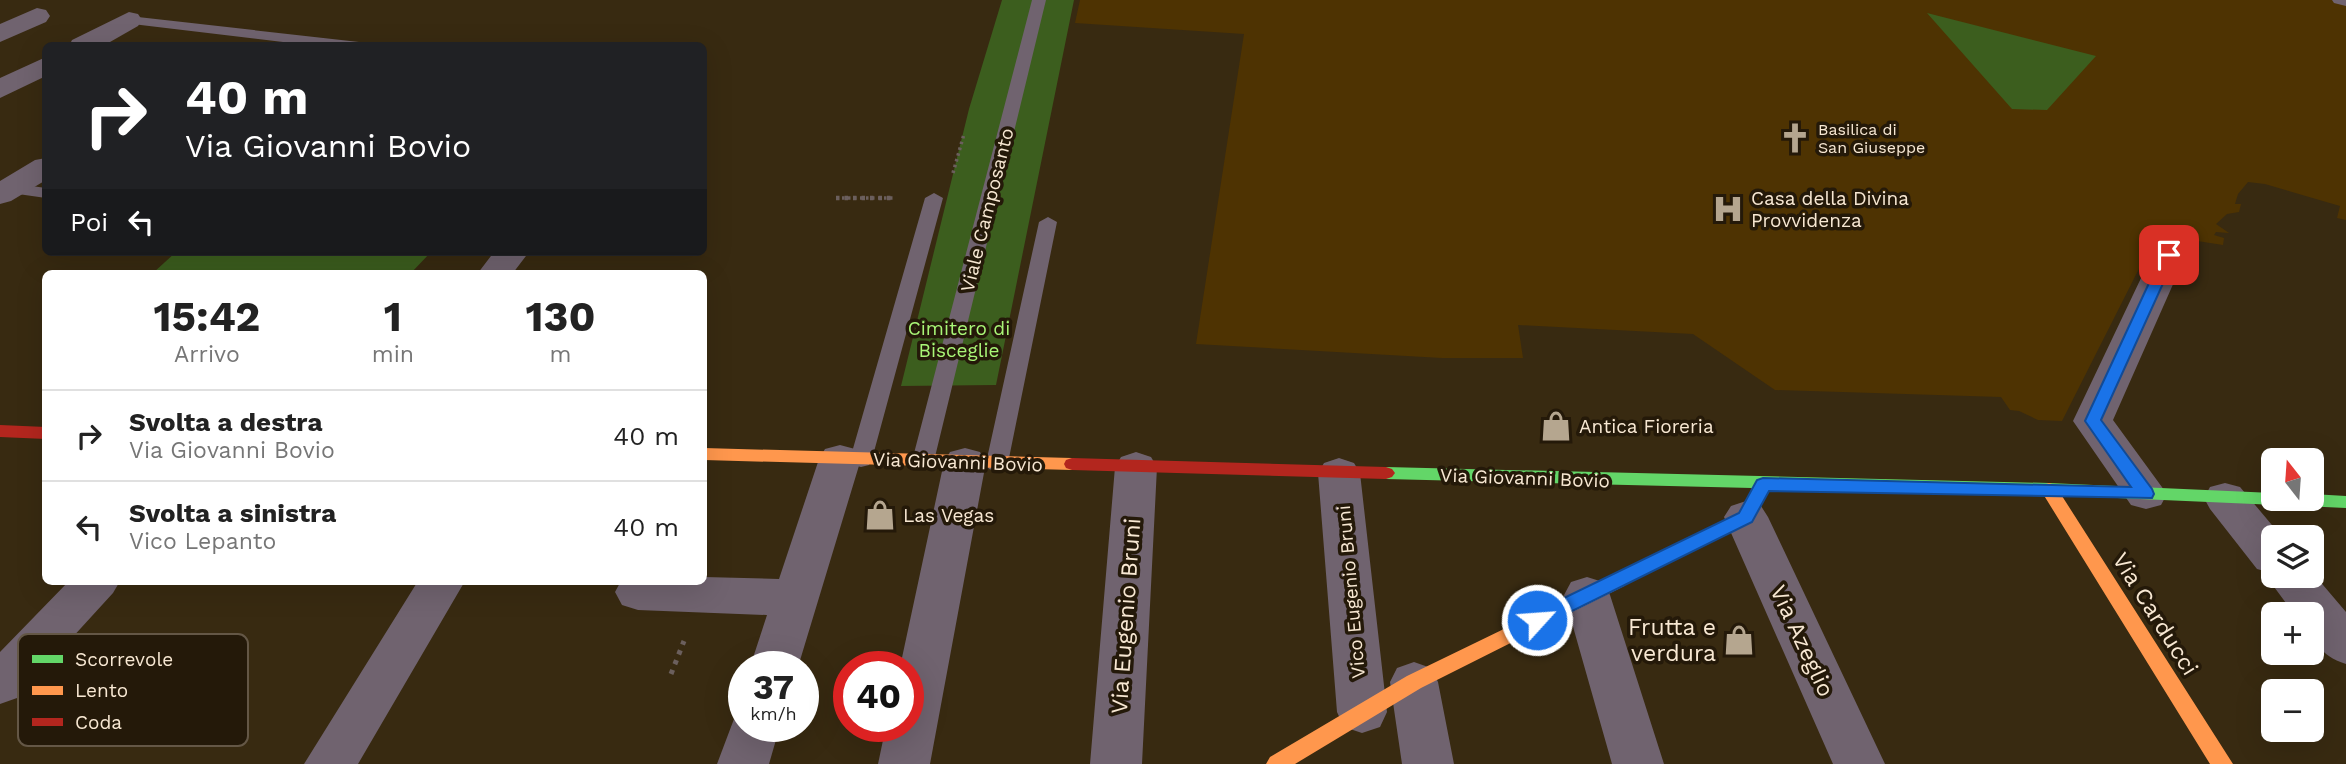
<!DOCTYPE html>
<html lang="it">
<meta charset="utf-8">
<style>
body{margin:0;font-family:"Work Sans",sans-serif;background:#f2f2f2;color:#222;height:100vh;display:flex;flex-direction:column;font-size:26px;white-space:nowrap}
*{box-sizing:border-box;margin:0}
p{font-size:23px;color:#767676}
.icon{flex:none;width:38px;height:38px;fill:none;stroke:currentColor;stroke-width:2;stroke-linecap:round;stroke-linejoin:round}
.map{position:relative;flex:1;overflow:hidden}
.drawer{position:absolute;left:42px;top:270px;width:665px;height:315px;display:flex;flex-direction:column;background:#fff;border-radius:10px;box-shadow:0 7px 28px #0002}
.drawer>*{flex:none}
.hud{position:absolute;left:42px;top:42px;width:665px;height:214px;border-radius:10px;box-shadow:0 7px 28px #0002;background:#202124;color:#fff;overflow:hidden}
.needle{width:46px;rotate:343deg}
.buttons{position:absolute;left:2261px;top:448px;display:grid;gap:14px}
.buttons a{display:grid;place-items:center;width:63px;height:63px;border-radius:10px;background:#fff;box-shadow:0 7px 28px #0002;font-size:35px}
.speed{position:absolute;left:728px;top:651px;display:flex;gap:14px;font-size:35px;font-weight:700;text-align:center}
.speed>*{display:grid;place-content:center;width:91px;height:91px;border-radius:50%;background:#fff;box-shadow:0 7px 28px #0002;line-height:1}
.speed small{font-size:18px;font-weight:400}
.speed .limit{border:10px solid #d22;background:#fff;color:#111}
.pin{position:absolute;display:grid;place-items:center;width:60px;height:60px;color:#fff;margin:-30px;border-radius:14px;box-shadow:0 4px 10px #0006}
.me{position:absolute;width:77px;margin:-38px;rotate:64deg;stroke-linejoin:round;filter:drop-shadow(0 0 5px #0008)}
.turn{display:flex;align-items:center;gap:24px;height:147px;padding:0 28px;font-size:32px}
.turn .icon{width:91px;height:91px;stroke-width:2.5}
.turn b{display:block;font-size:49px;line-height:60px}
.then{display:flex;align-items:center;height:66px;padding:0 28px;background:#0003;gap:14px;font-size:26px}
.eta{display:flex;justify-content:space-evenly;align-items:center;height:119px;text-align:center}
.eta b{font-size:42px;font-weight:700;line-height:49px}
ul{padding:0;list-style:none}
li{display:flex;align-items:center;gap:21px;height:91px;padding:0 28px;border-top:2px solid #e0e0e0}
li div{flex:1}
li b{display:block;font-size:26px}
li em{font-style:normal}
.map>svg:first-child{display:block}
.built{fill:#4e3302}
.green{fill:#3c5e1e}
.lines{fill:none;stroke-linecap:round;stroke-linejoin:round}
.path-far2{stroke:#6b5f5d;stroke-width:3.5;stroke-dasharray:2.5 3.5;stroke-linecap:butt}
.path-far1{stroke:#6b5f5d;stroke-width:4.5;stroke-dasharray:3.5 5;stroke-linecap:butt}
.path{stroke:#6b5f5d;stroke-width:5;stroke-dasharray:4.5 6;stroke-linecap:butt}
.lane{fill:#70636f;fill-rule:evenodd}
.street{fill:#70636f;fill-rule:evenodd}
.fast{fill:#63d668;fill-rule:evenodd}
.slow{fill:#ff974d;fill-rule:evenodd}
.jam{fill:#b3261e;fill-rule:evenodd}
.route{fill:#1a73e8;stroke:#114b97;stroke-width:2}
.labels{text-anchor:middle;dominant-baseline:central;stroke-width:7;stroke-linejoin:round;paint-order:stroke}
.far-poi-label{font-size:16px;fill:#f8e8d3;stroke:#241909;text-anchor:start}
.poi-label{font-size:19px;fill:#f8e8d3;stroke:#241909;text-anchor:start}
.street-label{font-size:19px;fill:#f8e8d3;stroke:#241909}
.park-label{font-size:19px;fill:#a9f677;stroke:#241909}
.near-street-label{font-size:23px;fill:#f8e8d3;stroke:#241909}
.near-poi-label{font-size:23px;fill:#f8e8d3;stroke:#241909;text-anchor:end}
.key{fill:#241909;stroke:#645746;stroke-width:2}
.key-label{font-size:19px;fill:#f8e8d3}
</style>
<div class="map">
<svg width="2346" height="764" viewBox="0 0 2346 764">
<rect width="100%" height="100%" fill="#382a11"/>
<!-- built -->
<path class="built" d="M1080 0H2346V220L2337 218 2340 206 2265 184 2248 182 2238 194 2235 204H2241L2239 212 2227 214 2216 224 2229 233 2216 232 2214 235 2224 238 2223 245 2178 238 2153 241 2062 421 2038 420 2019 411 2010 410 2001 397 1775 390 1693 334 1518 325 1523 358H1442L1196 344 1244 34 1075 23Z"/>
<!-- green -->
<path class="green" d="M1002 0H1074L996 385 901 386 969 109Z
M1927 13 2096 56 2047 110 2012 109Z
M176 252H431L411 273H153Z"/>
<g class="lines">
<!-- path-far2 -->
<path class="path-far2" d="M953 173 964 134
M836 198H894"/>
<!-- path-far1 -->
<path class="path-far1" d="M836 198H894"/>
<!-- path -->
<path class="path" d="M671 674 684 641"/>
<!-- lane -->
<path class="lane" d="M1032 0H1046L934 461 931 467 923 469 915 467 912 461Z
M2332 0H2346V6L2334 3Z
M129 16 359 42 366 46H316L124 23 122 20Z
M10 183 46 188V198L4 192 1 188Z
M934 193 943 198 872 459 869 465 861 467 853 465 850 459 925 198Z
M1048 217 1057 222 1008 463 1005 469 997 471 989 469 986 463 1039 222Z"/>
<!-- street -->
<path class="street" d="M37 8 46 10 50 16 46 22 0 42V24Z
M129 12 138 14 142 20 138 26 103 46H69L72 40Z
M46 57V76L0 98V78Z
M46 158V180L11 201 0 204V181L35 160Z
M2169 245 2181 248 2186 255 2113 420 2167 494 2161 505 2146 509 2131 505 2073 421 2152 255 2157 248Z
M494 252H529L513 273H478Z
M840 445 855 449 861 459 798 667H750L767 615 638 610 622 605 615 592 621 581H704V577L779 579 819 459 825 449Z
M965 448 980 452 986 462 930 764H878L886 726H908V667H900L944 462 950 452Z
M1136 452 1151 457 1157 467 1142 764H1090L1115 467 1121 457Z
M1339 458 1354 463 1360 473 1387 712 1380 727 1362 733 1344 727 1337 712 1318 473 1324 463Z
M2225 483 2240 487 2282 537H2273V576H2312V572L2346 612V664C2319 655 2312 642 2312 614H2294L2266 576 2268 572 2257 569 2210 509 2204 498 2210 487Z
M1746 501 1761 506 1768 517 1885 764H1833L1724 517 1731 506Z
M1587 577 1603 582 1610 595 1664 764H1612L1564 595 1571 582Z
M69 581H120L113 593 17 698 0 704V652Z
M418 581H465L358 764H304Z
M1414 662 1431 668 1438 682 1454 764H1402L1390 682 1397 668Z
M744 708V726H780L769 764H717L737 711Z"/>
<!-- fast -->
<path class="fast" d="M1386 467 2049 483 2273 493V499H2312V494L2346 496V508L2049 495 1769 488 1752 522 1617 588 1610 586 1608 581 1610 576 1740 513 1752 488 1386 479 1380 477 1377 473 1380 469Z"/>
<!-- slow -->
<path class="slow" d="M704 448 1072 458 1078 460 1080 464 1078 468 1072 470 704 460Z
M2049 483 2055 485 2233 764H2210L2040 489 2043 485Z
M1617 574 1624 576 1626 581 1624 586 1421 688 1295 764H1266L1270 757 1407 676Z"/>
<!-- jam -->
<path class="jam" d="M0 425 46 427V439L0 437Z
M1072 458 1386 467 1392 469 1395 473 1392 477 1386 479 1072 470 1066 468 1064 464 1066 460Z"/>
</g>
<!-- route -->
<path class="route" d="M2169 251 2176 255 2101 420 2152 489 2154 494 2152 498 1769 491 1752 522 1544 625 1537 628 1531 625 1528 620 1531 614 1739 513 1757 480 1763 478 2131 487 2085 421 2162 255Z"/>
<!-- icons -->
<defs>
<g id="church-bare" transform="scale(2.415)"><path d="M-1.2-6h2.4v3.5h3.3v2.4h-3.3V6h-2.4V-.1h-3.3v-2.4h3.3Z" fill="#b5a68f" stroke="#241909" stroke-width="2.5" paint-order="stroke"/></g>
<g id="hospital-bare" transform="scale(2.415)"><path d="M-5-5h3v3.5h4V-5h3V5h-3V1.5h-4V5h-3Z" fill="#b5a68f" stroke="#241909" stroke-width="2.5" paint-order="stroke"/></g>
<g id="shop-bare" transform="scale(2.415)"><path d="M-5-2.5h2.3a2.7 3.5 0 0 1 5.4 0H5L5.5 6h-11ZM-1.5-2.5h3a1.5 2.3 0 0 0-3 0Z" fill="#b5a68f" stroke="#241909" stroke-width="2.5" paint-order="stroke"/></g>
</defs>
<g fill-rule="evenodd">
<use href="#church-bare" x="1795" y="138"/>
<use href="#hospital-bare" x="1728" y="209"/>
<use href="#shop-bare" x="1556" y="426"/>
<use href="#shop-bare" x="880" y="515"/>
<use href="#shop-bare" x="1739" y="640"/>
</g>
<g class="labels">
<!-- far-poi labels -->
<g class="far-poi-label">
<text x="1818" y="129">Basilica di<tspan x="1818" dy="18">San Giuseppe</tspan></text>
</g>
<!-- poi labels -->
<g class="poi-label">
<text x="1751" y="198">Casa della Divina<tspan x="1751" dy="22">Provvidenza</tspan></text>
<text x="1579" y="426">Antica Fioreria</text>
<text x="903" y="515">Las Vegas</text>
</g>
<!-- street labels -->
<g class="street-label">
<text transform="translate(987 210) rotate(-76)">Viale Camposanto</text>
<text transform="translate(958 462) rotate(2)">Via Giovanni Bovio</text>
<text transform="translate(1525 478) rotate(2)">Via Giovanni Bovio</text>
<text transform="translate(1351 592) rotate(-95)">Vico Eugenio Bruni</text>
</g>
<!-- park labels -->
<g class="park-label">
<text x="959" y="328">Cimitero di<tspan x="959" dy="22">Bisceglie</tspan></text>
</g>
<!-- near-street labels -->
<g class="near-street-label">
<text transform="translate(2155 614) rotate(58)">Via Carducci</text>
<text transform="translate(1126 616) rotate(-86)">Via Eugenio Bruni</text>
<text transform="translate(1802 641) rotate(65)">Via Azeglio</text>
</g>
<!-- near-poi labels -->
<g class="near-poi-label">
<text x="1716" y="627">Frutta e<tspan x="1716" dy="26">verdura</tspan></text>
</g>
</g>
<!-- legend -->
<rect x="18" y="634" width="230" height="112" rx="10" class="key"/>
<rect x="32" y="655" width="31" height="8" fill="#63d668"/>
<rect x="32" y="686" width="31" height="9" fill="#ff974d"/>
<rect x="32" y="718" width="31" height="8" fill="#b3261e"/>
<g class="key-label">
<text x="75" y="666">Scorrevole</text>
<text x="75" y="697">Lento</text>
<text x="75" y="729">Coda</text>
</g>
</svg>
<div class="buttons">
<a><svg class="needle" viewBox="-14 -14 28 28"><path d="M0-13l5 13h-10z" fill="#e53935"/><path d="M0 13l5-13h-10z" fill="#767676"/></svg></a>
<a><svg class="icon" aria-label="layers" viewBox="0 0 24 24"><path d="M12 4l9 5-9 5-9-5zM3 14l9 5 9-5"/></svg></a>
<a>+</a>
<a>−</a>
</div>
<div class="speed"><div>37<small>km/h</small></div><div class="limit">40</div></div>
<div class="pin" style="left:2169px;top:255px;background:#d93025"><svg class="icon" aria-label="arrive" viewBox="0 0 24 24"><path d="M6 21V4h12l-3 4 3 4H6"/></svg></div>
<svg class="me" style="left:1537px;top:620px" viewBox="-20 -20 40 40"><circle r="17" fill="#1a73e8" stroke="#fff" stroke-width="3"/><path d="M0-11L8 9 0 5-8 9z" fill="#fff"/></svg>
<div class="hud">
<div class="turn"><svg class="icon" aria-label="right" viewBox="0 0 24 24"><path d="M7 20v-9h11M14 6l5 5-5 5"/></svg><div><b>40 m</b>Via Giovanni Bovio</div></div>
<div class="then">Poi<svg class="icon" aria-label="left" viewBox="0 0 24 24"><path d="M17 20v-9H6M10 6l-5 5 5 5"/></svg></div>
</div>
<section class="drawer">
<div class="eta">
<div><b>15:42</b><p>Arrivo</p></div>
<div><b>1</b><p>min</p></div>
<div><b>130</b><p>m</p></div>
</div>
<ul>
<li><svg class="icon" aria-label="right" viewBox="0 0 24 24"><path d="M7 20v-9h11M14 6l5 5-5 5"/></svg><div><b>Svolta a destra</b><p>Via Giovanni Bovio</p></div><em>40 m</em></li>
<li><svg class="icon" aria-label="left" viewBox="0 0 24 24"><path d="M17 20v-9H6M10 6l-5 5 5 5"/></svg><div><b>Svolta a sinistra</b><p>Vico Lepanto</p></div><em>40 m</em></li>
</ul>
</section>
</div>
